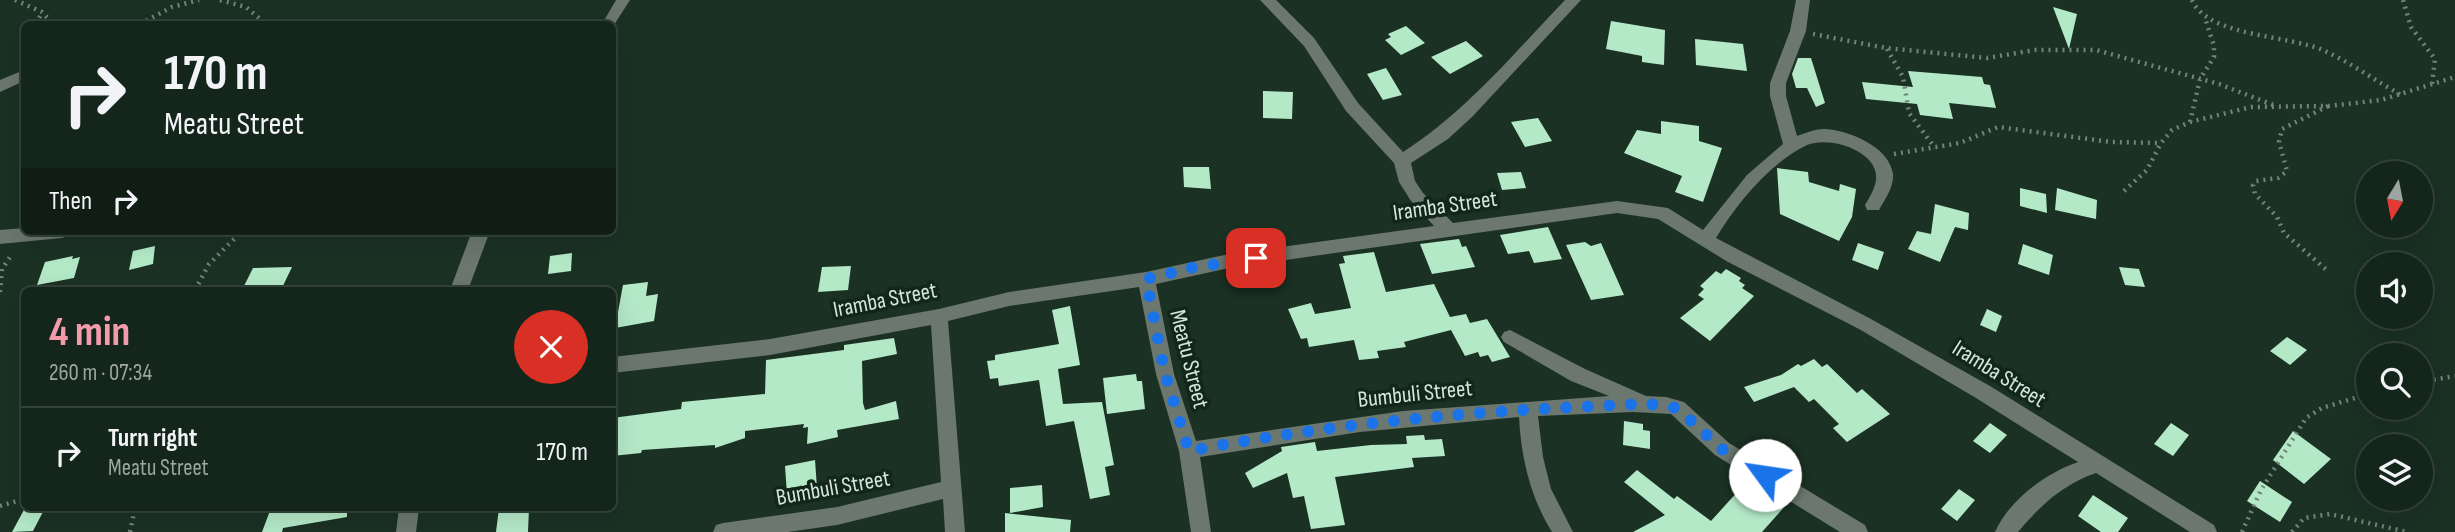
<!DOCTYPE html>
<meta charset="utf-8">
<style>
body{margin:0;font-family:"Sofia Sans Condensed",sans-serif;background:#1d2d24;color:#f1f3f6;height:100vh;display:flex;flex-direction:column;font-size:26px;white-space:nowrap}
*{box-sizing:border-box;margin:0}
p{font-size:23px;color:#9da5a3}
.icon{flex:none;width:38px;height:38px;fill:none;stroke:currentColor;stroke-width:2;stroke-linecap:round;stroke-linejoin:round}
.map{position:relative;flex:1;overflow:hidden}
.sheet{position:absolute;left:21px;top:287px;width:595px;height:224px;display:flex;flex-direction:column;background:#14251b;border-radius:10px;box-shadow:0 7px 28px #0002,0 0 0 2px #33423a}
.sheet>*{flex:none}
.hud{position:absolute;left:21px;top:21px;width:595px;height:214px;border-radius:10px;box-shadow:0 7px 28px #0002,0 0 0 2px #33423a;background:#14251b;color:#f1f3f6;overflow:hidden}
.needle{width:46px;rotate:190deg}
.buttons{position:absolute;left:2356px;top:161px;display:grid;gap:14px}
.buttons a{display:grid;place-items:center;width:77px;height:77px;border-radius:50%;background:#14251b;box-shadow:0 7px 28px #0002,0 0 0 2px #33423a;font-size:35px}
.pin{position:absolute;display:grid;place-items:center;width:60px;height:60px;color:#fff;margin:-30px;border-radius:14px;box-shadow:0 4px 10px #0006}
.me{position:absolute;width:77px;margin:-38px;rotate:301deg;stroke-linejoin:round;filter:drop-shadow(0 0 5px #0008)}
.turn{display:flex;align-items:center;gap:24px;height:147px;padding:0 28px;font-size:32px}
.turn .icon{width:91px;height:91px;stroke-width:2.5}
.turn b{display:block;font-size:49px;line-height:60px}
.then{display:flex;align-items:center;height:66px;padding:0 28px;background:#0003;gap:14px;font-size:26px}
.round{display:grid;place-items:center;flex:none;width:74px;height:74px;border-radius:37px;background:#1d2d24}
.overview{display:flex;align-items:center;justify-content:space-between;height:119px;padding:0 28px}
h1{font-size:42px;font-weight:700;line-height:52px;color:#f39aab}
ul{padding:0;list-style:none}
li{display:flex;align-items:center;gap:21px;height:91px;padding:0 28px;border-top:2px solid #33423a}
li div{flex:1}
li b{display:block;font-size:26px}
li em{font-style:normal}
.map>svg:first-child{display:block}
.building{fill:#b4e9c8}
.lines{fill:none;stroke-linecap:round;stroke-linejoin:round}
.path{stroke:#728479;stroke-width:4.5;stroke-dasharray:2 5;stroke-linecap:butt}
.minor{fill:#6b776f;fill-rule:evenodd}
.route{stroke:#1a73e8;stroke-width:12;stroke-dasharray:0 21.6}
.labels{text-anchor:middle;dominant-baseline:central;stroke-width:7;stroke-linejoin:round;paint-order:stroke}
.street-label{font-size:23px;fill:#d8e5dc;stroke:#11271a}
</style>
<div class="map">
<svg width="2455" height="532" viewBox="0 0 2455 532">
<rect width="100%" height="100%" fill="#1b3124"/>
<!-- building -->
<path class="building" d="M2053 7 2077 14 2069 49Z
M1611 21 1665 30 1664 65 1642 62V56L1606 49Z
M1406 26 1425 43 1401 55 1385 40 1391 37 1388 34Z
M1695 39 1743 44 1747 71 1696 65Z
M1466 41 1483 56 1450 74 1431 57Z
M1798 58H1811L1825 103 1816 107 1807 88H1796L1792 74Z
M1386 68 1402 95 1383 100 1367 74Z
M1908 71 1982 77 1984 84 1990 85 1996 108 1949 103 1953 119 1920 115 1917 104 1866 99 1862 82 1913 87Z
M1263 91 1293 92 1292 119 1263 118Z
M1538 118 1552 141 1525 147 1511 122Z
M1661 121 1699 126V141L1722 148 1703 202 1675 192 1682 176 1624 153 1637 130 1661 134Z
M1183 167H1209L1211 189 1184 187Z
M1777 168 1808 172 1809 182 1839 191 1840 184 1856 189 1852 217 1839 241 1780 214Z
M1521 172 1526 188 1502 190 1497 173Z
M2020 188 2046 194 2047 213 2020 206Z
M2057 188 2097 200 2096 219 2055 210Z
M1935 204 1969 213 1968 230 1955 227 1940 262 1908 249 1917 231 1931 234Z
M1548 227 1562 259 1534 263 1529 251 1508 254 1500 235Z
M1459 239 1462 247 1466 246 1475 267 1432 274 1420 244Z
M1585 242 1591 246 1601 243 1624 295 1591 300 1566 245Z
M1858 243 1884 252 1878 270 1852 260Z
M2023 244 2053 255 2049 275 2018 264Z
M155 246 153 264 129 270 133 251Z
M1374 252 1386 292 1434 284 1450 317 1466 314 1470 323 1487 319 1510 357 1492 362 1488 355 1480 357 1478 352 1465 356 1451 330 1404 342 1406 347 1377 351 1379 358 1359 360 1354 340 1309 347 1307 338 1301 339 1288 309 1311 303 1315 314 1351 308 1339 264 1345 263 1343 256Z
M572 253 571 271 548 274 550 256Z
M73 256 72 259 80 257 74 278 37 285 45 262Z
M851 266 848 290 818 292 822 267Z
M292 267 281 290H242L253 268Z
M2119 267 2139 269 2145 287 2125 285Z
M1726 269 1741 278 1739 281 1745 285 1742 288 1754 296 1710 341 1680 318 1704 299 1698 295 1704 289 1700 286 1716 271 1721 274Z
M648 282 646 296 658 294 654 321 615 328 623 285Z
M1070 306 1080 365 1058 369 1063 404 1102 402 1114 465 1105 467 1110 495 1090 499 1074 421 1046 426 1039 380 999 386 998 378 990 379 987 361 995 360V355L1059 344 1052 310Z
M1987 309 2002 316 1996 332 1980 325Z
M2287 337 2307 350 2290 365 2270 351Z
M894 338 897 354 862 361 863 403 865 410 896 401 899 419 837 430 838 437 807 444 808 427 803 428 804 424 745 431V438L715 448V445L642 450 641 453 612 456V418L681 409 682 402 765 394 766 360 844 350V345Z
M1814 359 1822 367 1827 364 1857 393 1862 389 1890 414 1847 442 1833 428 1839 424 1814 399 1809 402 1794 387 1754 402 1744 387 1781 375 1798 364 1801 366Z
M1136 374 1137 381H1142L1145 409 1107 414 1103 378Z
M1624 421 1643 424V430L1650 431V449L1623 445Z
M1990 423 2007 435 1990 453 1973 441Z
M2171 423 2189 435 2173 456 2154 444Z
M2293 431 2331 459 2304 484 2273 460Z
M1424 435 1425 440 1442 439 1445 456 1412 458 1414 467 1335 477 1345 525 1311 529 1304 496 1293 498 1287 473 1253 488 1245 473 1282 451 1281 447 1315 442 1317 451 1371 445 1407 444 1406 436Z
M815 460 817 488 787 494 785 466Z
M1637 470 1674 499 1677 496 1711 521 1749 479 1787 504 1762 532H1633L1665 515 1624 482Z
M2260 481 2292 502 2280 522 2247 501Z
M1042 485 1043 507 1010 513V488Z
M1959 489 1975 500 1957 521 1941 509Z
M2093 495 2128 518 2118 532H2101L2078 516Z
M25 508H45L33 531 12 532Z
M271 508H347V517L283 528 282 532H262Z
M499 508H529L528 532H496Z
M1005 513 1071 520 1070 532H1005Z"/>
<g class="lines">
<!-- path -->
<path class="path" d="M15 0 42 12 53 24
M220 0 246 7 266 24
M2192 0C2207 37 2291 35 2325 51 2351 63 2376 81 2401 95
M2403 0 2411 27 2435 59 2432 84
M36 24 42 12
M140 24 172 7 199 0
M1813 34 1886 48 1987 58 2035 50H2096L2219 84 2276 106
M1887 49 1903 77 1909 113 1935 148
M2328 106 2282 129 2279 142 2287 171 2278 178 2256 181 2253 185 2255 194 2277 217 2284 233 2329 272
M2190 122 2200 79 2214 57V46L2205 18
M1894 154 1960 143 1998 127 2111 142 2161 143
M2124 191 2147 170 2161 143 2172 130 2190 122 2251 107 2329 106 2381 100 2455 77
M195 290 209 264 242 231
M0 292 2 269 12 254
M2420 382 2455 376
M0 506 24 499
M130 532 135 508
M2242 532 2261 490 2306 418 2322 408 2368 394
M2292 532 2304 518 2330 514 2407 532"/>
<!-- minor -->
<path class="minor" d="M616 0H630L612 28V24H602Z
M1260 0H1276L1314 38 1358 103 1403 152C1466 112 1514 53 1565 0H1581L1472 117 1448 139 1411 163 1415 181 1423 193 1453 223 1617 201 1668 208 1703 230 1747 175 1783 144 1770 96V83L1790 31 1796 0H1810L1806 31 1786 83V96L1797 136C1806 133 1814 129 1824 129 1848 130 1889 146 1893 174 1894 187 1885 199 1879 210H1867L1865 205C1870 196 1877 186 1876 175 1874 149 1826 135 1805 146 1769 164 1737 203 1716 238L1871 319 1990 386 2214 525 2217 532H2190L2096 473C2062 485 2041 505 2018 532H1995C2009 500 2046 473 2078 462L1976 398 1859 329 1728 262 1658 219 1617 213 1229 268 1156 284 1174 374 1196 441 1403 411 1609 396 1571 381 1504 342 1501 337 1504 332 1510 330 1585 369 1646 396 1666 397 1684 402 1729 443 1865 525 1868 532H1840L1715 455 1671 414 1633 412 1538 416 1543 457 1551 489 1573 532H1552C1530 497 1521 457 1519 417L1360 432 1200 457 1211 532H1191L1179 451 1156 374 1139 287 1009 306 948 321 965 532H945L943 499 837 525 788 532H713L716 525 723 523 837 507 941 482 931 325 770 355 612 373V357L770 339 939 309 1009 292 1146 272 1229 254 1434 226 1411 201 1399 182 1394 163 1346 111 1304 46Z
M24 70V81L0 92V80Z
M24 228V231H71L68 236 62 238 0 244V230Z
M472 231H490L468 290H450Z
M399 508H419L416 532H396Z"/>
</g>
<g class="lines">
<!-- route -->
<path class="route" d="M1256 258 1191 268 1146 279 1165 374 1189 451C1341 422 1494 409 1648 404L1677 408 1722 449 1765 475"/>
</g>
<g class="labels">
<!-- street labels -->
<g class="street-label">
<text transform="translate(1445 206) rotate(-8)">Iramba Street</text>
<text transform="translate(885 300) rotate(-11)">Iramba Street</text>
<text transform="translate(1189 359) rotate(76)">Meatu Street</text>
<text transform="translate(1999 374) rotate(32)">Iramba Street</text>
<text transform="translate(1415 394) rotate(-6)">Bumbuli Street</text>
<text transform="translate(833 488) rotate(-10)">Bumbuli Street</text>
</g>
</g>
</svg>
<div class="buttons">
<a><svg class="needle" viewBox="-14 -14 28 28"><path d="M0-13l5 13h-10z" fill="#e53935"/><path d="M0 13l5-13h-10z" fill="#9da5a3"/></svg></a>
<a><svg class="icon" aria-label="sound" viewBox="0 0 24 24"><path d="M4 9h4l5-4v14l-5-4H4zM17 9q2 3 0 6"/></svg></a>
<a><svg class="icon" aria-label="search" viewBox="0 0 24 24"><circle cx="10" cy="10" r="6"/><path d="M15 15l6 6"/></svg></a>
<a><svg class="icon" aria-label="layers" viewBox="0 0 24 24"><path d="M12 4l9 5-9 5-9-5zM3 14l9 5 9-5"/></svg></a>
</div>
<div class="pin" style="left:1256px;top:258px;background:#d93025"><svg class="icon" aria-label="arrive" viewBox="0 0 24 24"><path d="M6 21V4h12l-3 4 3 4H6"/></svg></div>
<svg class="me" style="left:1765px;top:475px" viewBox="-20 -20 40 40"><circle r="19" fill="#fff"/><path d="M0-13L10 11 0 6-10 11z" fill="#1a73e8"/></svg>
<div class="hud">
<div class="turn"><svg class="icon" aria-label="right" viewBox="0 0 24 24"><path d="M7 20v-9h11M14 6l5 5-5 5"/></svg><div><b>170 m</b>Meatu Street</div></div>
<div class="then">Then<svg class="icon" aria-label="right" viewBox="0 0 24 24"><path d="M7 20v-9h11M14 6l5 5-5 5"/></svg></div>
</div>
<section class="sheet">
<div class="overview"><div><h1>4 min</h1><p>260 m · 07:34</p></div><a class="round" style="background:#d93025;color:#fff"><svg class="icon" aria-label="close" viewBox="0 0 24 24"><path d="M6 6l12 12M18 6L6 18"/></svg></a></div>
<ul>
<li><svg class="icon" aria-label="right" viewBox="0 0 24 24"><path d="M7 20v-9h11M14 6l5 5-5 5"/></svg><div><b>Turn right</b><p>Meatu Street</p></div><em>170 m</em></li>
</ul>
</section>
</div>
